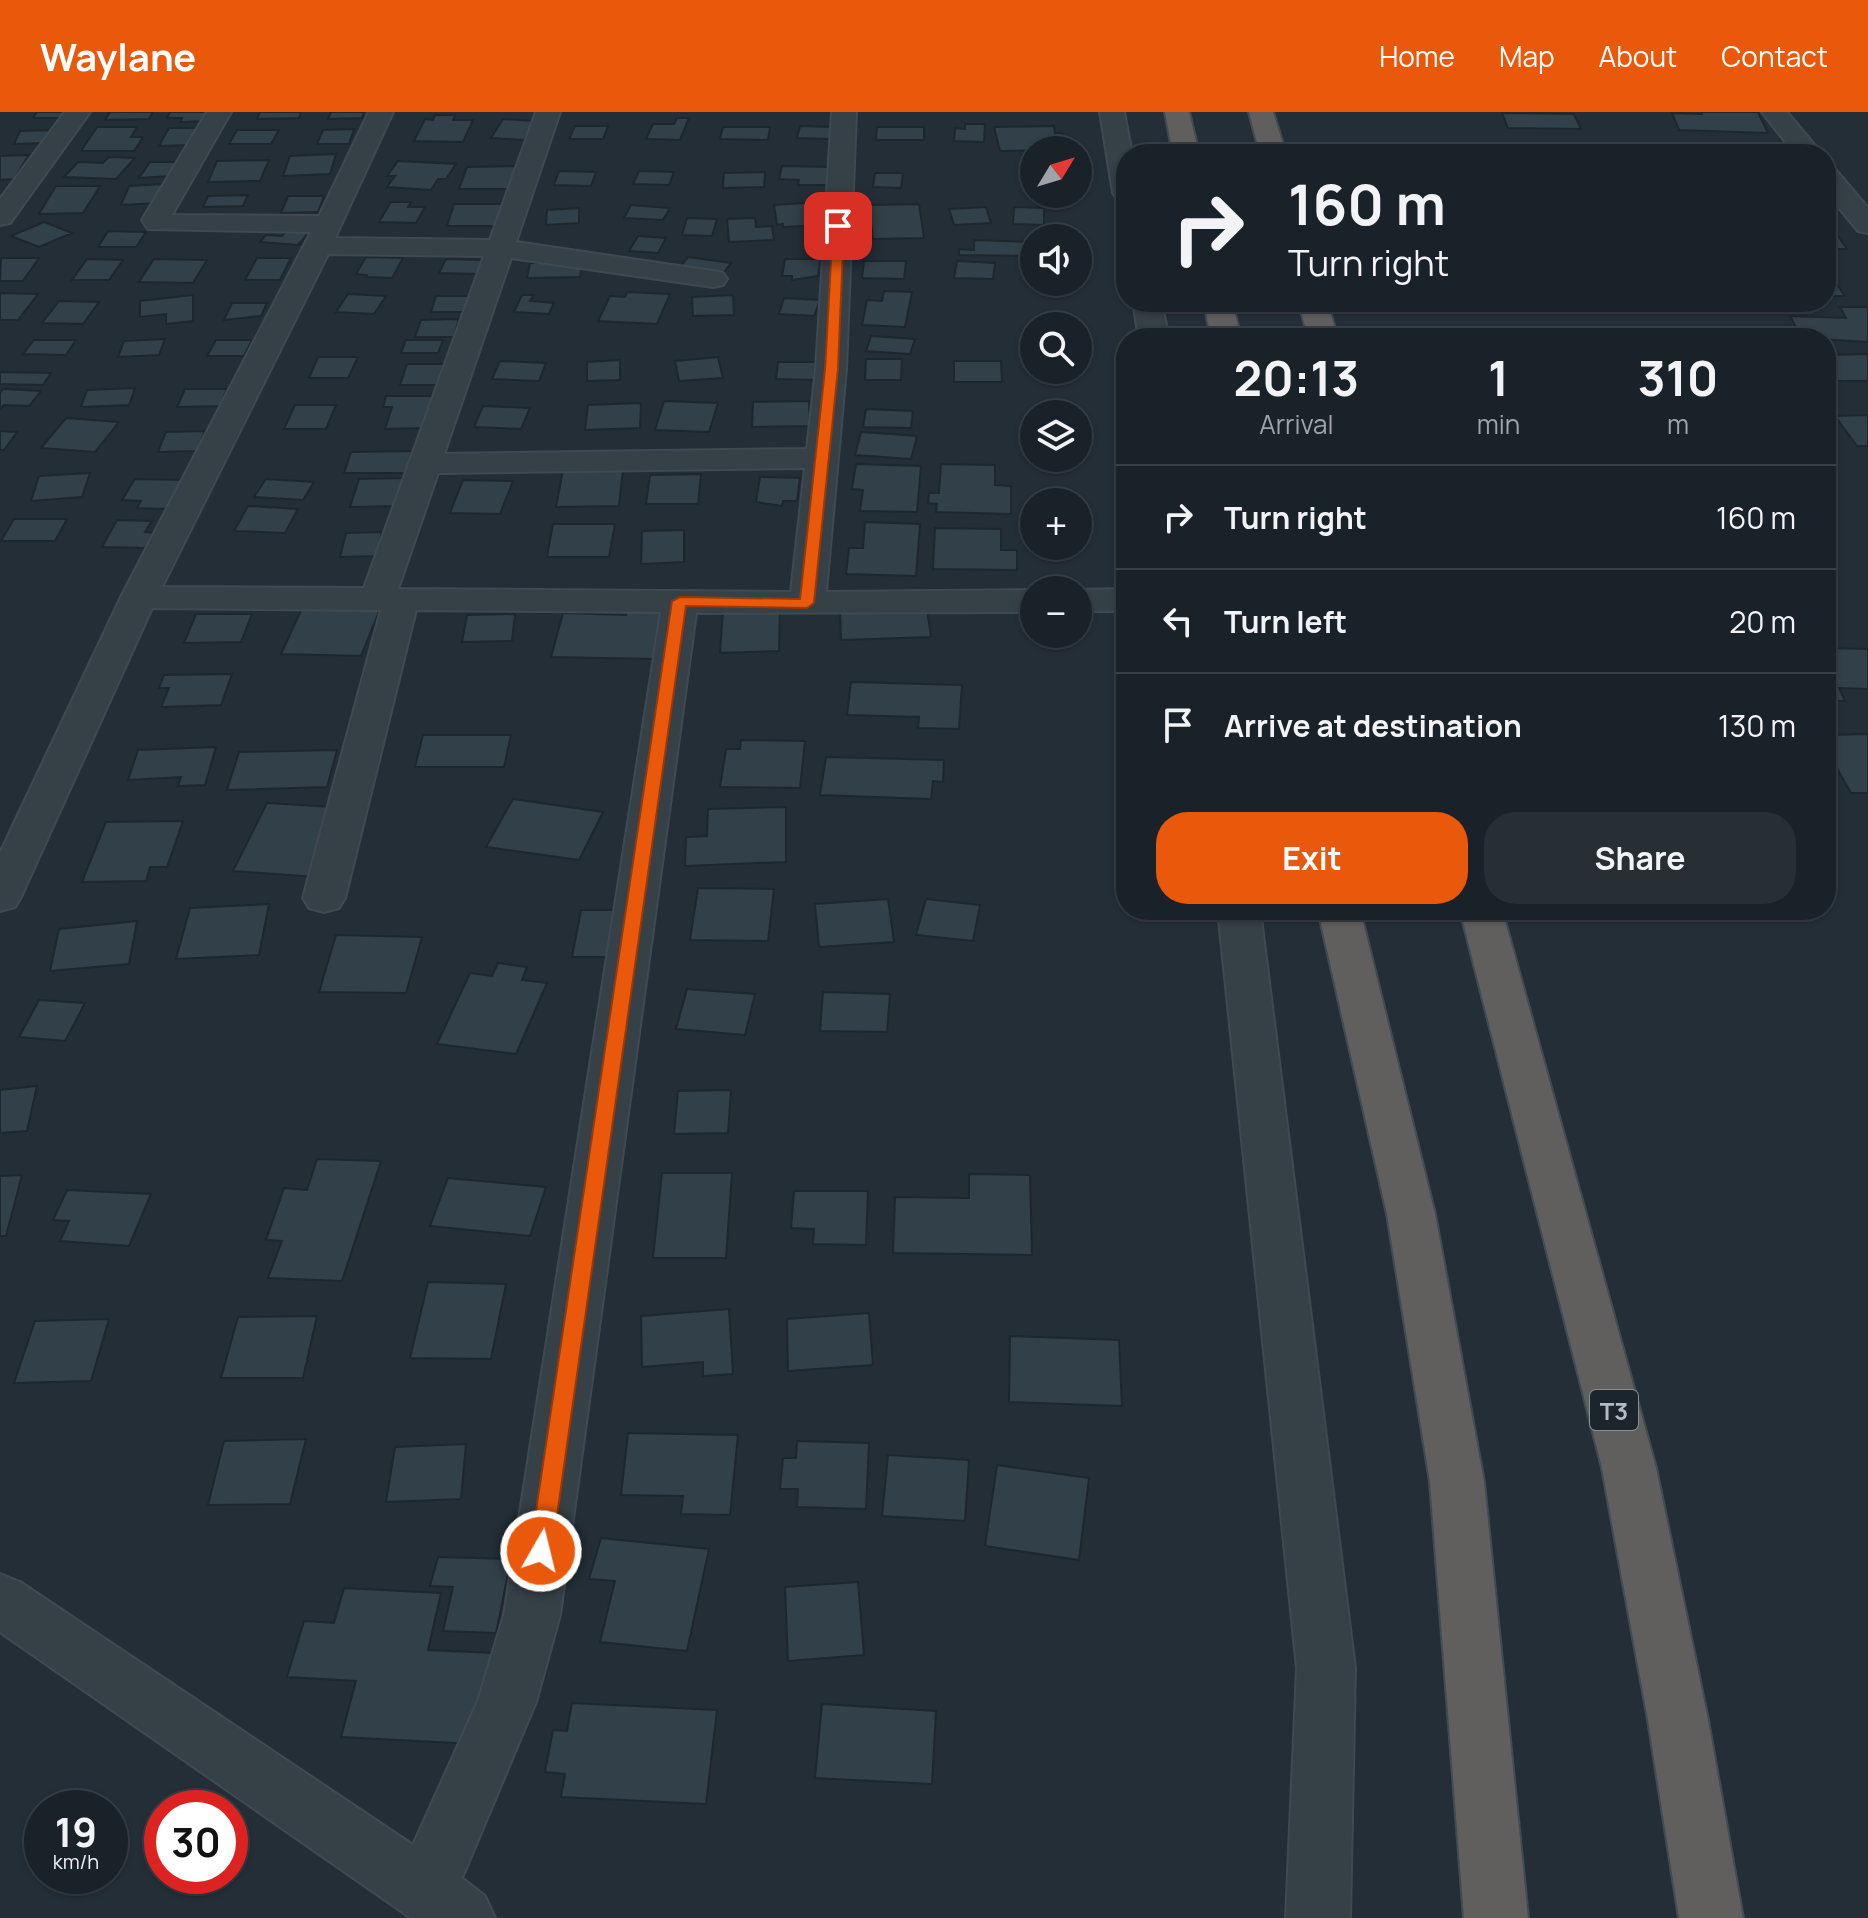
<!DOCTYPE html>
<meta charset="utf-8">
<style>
body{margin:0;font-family:Manrope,sans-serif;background:#272f35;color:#f1f3f6;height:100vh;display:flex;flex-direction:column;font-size:30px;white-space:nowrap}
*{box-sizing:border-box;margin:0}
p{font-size:26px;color:#9fa4a8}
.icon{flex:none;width:44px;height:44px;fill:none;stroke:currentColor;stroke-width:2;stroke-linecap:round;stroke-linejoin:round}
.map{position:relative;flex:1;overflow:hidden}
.sheet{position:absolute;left:1116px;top:216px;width:720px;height:592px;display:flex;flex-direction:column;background:#1a2229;border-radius:32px;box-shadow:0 2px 6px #0004,0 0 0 2px #383f46}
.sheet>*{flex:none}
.banner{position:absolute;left:1116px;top:32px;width:720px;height:168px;border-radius:32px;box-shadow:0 2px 6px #0004,0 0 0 2px #383f46;background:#1a2229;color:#f1f3f6;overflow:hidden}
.needle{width:52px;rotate:52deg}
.buttons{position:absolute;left:1020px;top:24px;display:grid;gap:16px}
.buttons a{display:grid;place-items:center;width:72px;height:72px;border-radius:50%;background:#1a2229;box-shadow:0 2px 6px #0004,0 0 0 2px #383f46;font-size:40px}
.speed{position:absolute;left:24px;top:1678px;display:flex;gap:16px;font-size:40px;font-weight:700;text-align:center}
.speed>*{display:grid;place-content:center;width:104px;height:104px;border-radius:50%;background:#1a2229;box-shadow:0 2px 6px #0004,0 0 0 2px #383f46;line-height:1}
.speed small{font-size:20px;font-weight:400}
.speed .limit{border:12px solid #d22;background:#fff;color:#111}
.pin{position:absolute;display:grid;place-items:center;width:68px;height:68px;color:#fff;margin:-34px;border-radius:16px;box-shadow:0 4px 12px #0006}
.me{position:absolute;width:88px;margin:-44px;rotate:8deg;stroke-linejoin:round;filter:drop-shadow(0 0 6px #0008)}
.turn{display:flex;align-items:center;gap:28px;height:168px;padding:0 40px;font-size:36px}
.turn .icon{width:104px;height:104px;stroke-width:2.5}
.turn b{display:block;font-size:56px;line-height:68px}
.eta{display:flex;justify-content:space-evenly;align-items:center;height:136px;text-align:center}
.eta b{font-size:48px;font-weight:700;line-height:56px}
.button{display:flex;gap:16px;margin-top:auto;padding:16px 40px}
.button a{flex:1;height:92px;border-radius:32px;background:#ea580c;color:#fff;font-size:32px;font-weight:700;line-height:92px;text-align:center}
.button a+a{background:#272f35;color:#f1f3f6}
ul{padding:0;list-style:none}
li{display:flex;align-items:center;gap:24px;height:104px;padding:0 40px;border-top:2px solid #383f46}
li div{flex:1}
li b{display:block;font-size:30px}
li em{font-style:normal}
header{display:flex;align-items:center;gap:48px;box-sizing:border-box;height:112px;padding:0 40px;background:#ea580c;color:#fff}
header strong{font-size:38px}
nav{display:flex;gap:44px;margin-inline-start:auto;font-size:28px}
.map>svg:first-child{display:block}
.building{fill:#32404a;stroke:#1e272e;stroke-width:2}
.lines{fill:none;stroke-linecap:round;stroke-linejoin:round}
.minor-casing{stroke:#404951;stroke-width:4}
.trunk-casing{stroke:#414b52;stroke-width:4}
.minor{fill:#364047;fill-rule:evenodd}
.trunk{fill:#605f5e;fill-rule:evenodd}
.route{fill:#ea580c;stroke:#983908;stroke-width:2}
.labels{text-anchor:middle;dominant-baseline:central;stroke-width:8;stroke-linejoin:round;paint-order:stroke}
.shield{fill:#1c252c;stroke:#848e96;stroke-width:2}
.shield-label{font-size:24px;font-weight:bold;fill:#b1bbc4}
</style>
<header>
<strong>Waylane</strong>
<nav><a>Home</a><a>Map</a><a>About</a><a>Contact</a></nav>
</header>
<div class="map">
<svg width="1868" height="1806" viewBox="0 0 1868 1806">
<rect width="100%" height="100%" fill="#232e37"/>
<!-- building -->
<path class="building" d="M37 0H74L70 6H33Z
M110 0H153L149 7 105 8Z
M170 0H215L210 9 180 10 182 6H167Z
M260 0H301L299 6 257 7Z
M331 0H364L362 6 328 7Z
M1701 0H1758L1768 21 1679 18 1672 1 1702 2Z
M1502 1 1574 2 1581 17 1508 16Z
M435 3H455L453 8H473L463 30 414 29 425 7 433 8Z
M677 6H689L680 28 646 27 653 12H674Z
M503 7 535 9 524 28 491 26Z
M965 12H985L984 30 954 29 955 16 965 17Z
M575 14H608L603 27H569Z
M800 14 834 15 831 27 797 26Z
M1054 14 1055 21H1062L1065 32H1056L1058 38 1000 39 994 15Z
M97 15H137L131 25H143L134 39H81Z
M723 15H770L768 28 720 27Z
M877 15H924V28H876Z
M169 16H202L193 33 159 34Z
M354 17 349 32H317L323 18Z
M53 18 47 31 14 32 20 19Z
M237 18H279L271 32H229Z
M1589 31 1596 42H1496L1491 34Z
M1744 31 1752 42H1662L1655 32Z
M336 42 330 62 283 64 290 44Z
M29 43 14 67 0 68V44Z
M109 45 135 46 116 67 64 65 78 50 103 51Z
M269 48 260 69 208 70 217 49Z
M398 49 456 52 446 67H438L431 78 387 75 395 64H387Z
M150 50H180L172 64 139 66Z
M517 54 511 77H459L467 55Z
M782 54 831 55 828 73H798L799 68 779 67Z
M559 59 596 60 591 74 554 73Z
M639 59 674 60 669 73 633 72Z
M765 60 764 75 723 76 724 61Z
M875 61H903L901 76 873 75Z
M165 72 158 91 121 93 129 74Z
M56 74H100L83 101 39 102Z
M248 83 243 94 203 95 208 84Z
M288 84H324L318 100 281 101Z
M391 90H411L408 95H425L416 111 379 110Z
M820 90 824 113 783 115V112L777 113 774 93Z
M454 92H506L500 114H447Z
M919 92 924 126 873 127 869 93Z
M631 93 670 96 663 108 624 106Z
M986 95 991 111 954 113 949 97Z
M1014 95 1044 96V113L1013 112Z
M579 96V111L546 113 547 98Z
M687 106 717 107 712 124 682 123Z
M755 106 756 115 772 114 774 128 729 130 727 107Z
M1826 107 1847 137H1826Z
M44 110 72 121 39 135 11 124Z
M288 117 310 119 298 133 260 130 266 123 282 124Z
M108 119 146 120 136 135H98Z
M638 124 666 126 658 141 629 139Z
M974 128 1034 130V144L959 143V137L974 138Z
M366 145 403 146 392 166 366 165 367 163 356 162Z
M688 145 731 151 722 163 678 157Z
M1 146H39L23 169H0Z
M257 146H291L280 168H245Z
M87 147 123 148 109 168H72Z
M154 147 207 148 193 171 139 170Z
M446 147 485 148 478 162 439 161Z
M785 147H821L818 164 792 168V164H782Z
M864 149H906L904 167 862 166Z
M957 149 995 151 993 167 954 166Z
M583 150 580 165 527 166 530 151Z
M1826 158 1845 184H1826Z
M884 179 912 180 905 215 862 213 867 188 882 189Z
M627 180 670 182 657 212 598 209 610 184 625 185Z
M0 181 38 182 18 208H0Z
M348 182 386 184 374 202 336 200Z
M193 183V209L166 212V202L140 205V189Z
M522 183H534L530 189 554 191 549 202 514 200Z
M733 183 734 203 693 204 692 185Z
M436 184H470L465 200H431Z
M784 186 820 188 814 204 779 202Z
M59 189 99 190 83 212 42 211Z
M232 191H267L261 204 224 208Z
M1840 195H1868V230L1802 226 1790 204 1846 206Z
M459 207 454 225H415L421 208Z
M871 224 915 227 910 242 866 239Z
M165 227 159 243 118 245 124 229Z
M34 228H76L66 243 23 242Z
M216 228H252L244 244H207Z
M406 228H443L438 241H401Z
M1868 242V269H1838L1826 251V243Z
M318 245H358L348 266H309Z
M718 245 723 266 679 269 675 249Z
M866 247H902L901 268H865Z
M620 248V268L587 269V250Z
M500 249 546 251 539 269 492 267Z
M954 249H1001L1002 270H954Z
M778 250H816L814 268 776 267Z
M407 252H444L439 273H400Z
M0 260 51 261 43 273 0 272Z
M135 276 129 293 81 295 87 278Z
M3 277 41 279 29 294 4 293 0 297V281Z
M185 277H227L220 294 177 295Z
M386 284H434L425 316 385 317 392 295H383Z
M664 289 718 291 709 320 655 318Z
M809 289 810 314 752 315 753 290Z
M641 291 640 316 585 318 588 293Z
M295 293H336L326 317H284Z
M483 294 530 296 521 317 474 315Z
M866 297 913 299 911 316 863 315Z
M1868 303V334H1857L1835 304Z
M66 306 119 310 95 340 41 336Z
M0 319 17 320 4 338H0Z
M205 319 197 339 158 340 166 320Z
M861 320 917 324 911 347 855 343Z
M413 339 406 361H344L351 340Z
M856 352 921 354 917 400 860 399 863 378 852 377Z
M941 352 995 353V373L1011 374V402L936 400 937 392 928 391 929 381H939Z
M623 357 619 394 556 395 563 358Z
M90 361 82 385 31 389 39 364Z
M701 362 698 392H646L650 363Z
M760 365 800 366 797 389H783L782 394 756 390Z
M405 366 397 394 350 395 359 367Z
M135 367 185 368 168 397 137 396 141 389 122 388Z
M266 367 314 370 303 388 254 385Z
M463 368 513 369 500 402 450 401Z
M248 394 298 397 285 421 234 419Z
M14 407H67L55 429H1Z
M117 408 152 409 145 420 157 421 147 436 102 435Z
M865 410 920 412 916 464 846 462 849 436H863Z
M553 412H615L609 445H547Z
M935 416 1001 417V438H1017V458L933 457Z
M684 418V450L641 452 642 419Z
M382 420 377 444 340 445 346 421Z
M303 494 380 497 361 544 281 542Z
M628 495 669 496 657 547 551 545 563 501 626 503Z
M780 497 779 539 720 541 723 498Z
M927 497 931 525 841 528 840 499Z
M196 502H252L241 530 184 531Z
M515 502 512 529 462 530 467 503Z
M1826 536 1868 537V577L1839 576 1845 589H1826Z
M232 562 221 593 161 595 169 576H159L164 563Z
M851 570 962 573 959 617 918 616 919 605 847 603Z
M1868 622V681H1851L1826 637V623Z
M423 623H511L504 655H415Z
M741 628 805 629 800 676 720 675 726 637H740Z
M216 635 205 673 178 674 181 665 128 668 138 638Z
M337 638 327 675 227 678 239 640Z
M826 645 944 648 943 670 933 669 931 687 820 683Z
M513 687 603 700 579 748 486 735Z
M267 691 333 695 316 765 233 759Z
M786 695V750L685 754 686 725 707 724 708 697Z
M183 709 167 755H150L146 769 82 770 106 710Z
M698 776 774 777 768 829 690 828Z
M888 787 894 830 819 835 815 792Z
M926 787 980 793 973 829 916 823Z
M269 792 259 843 176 847 190 796Z
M581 798H628L620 845H572Z
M137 809 129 852 50 859 59 817Z
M336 823 422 825 406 881 319 880Z
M498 851 527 855 522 868 547 871 516 942 437 932 470 861 492 864Z
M687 877 755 882 745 923 676 917Z
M823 880 890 882 887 920 820 919Z
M39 888 85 891 65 929 19 925Z
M37 974 27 1019 0 1021V978Z
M731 978 728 1021 674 1022 678 979Z
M317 1047 381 1049 342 1169 268 1166 282 1129 266 1128 284 1076 307 1078Z
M662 1061H732L726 1146H653Z
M969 1062 1030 1063 1032 1143 893 1141 895 1085 969 1086Z
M22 1063 6 1124H0V1064Z
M448 1066 546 1075 530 1124 430 1114Z
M67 1078 151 1082 129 1134 60 1129 69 1109 53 1108Z
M794 1079H868L866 1133 813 1132 814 1117 791 1116Z
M428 1170 506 1172 491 1247 410 1246Z
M729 1197 733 1262 703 1264V1250L642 1255 641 1204Z
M869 1201 873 1253 788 1259 787 1207Z
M317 1204 303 1266H221L238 1205Z
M109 1207 91 1269 14 1271 35 1209Z
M1010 1224 1119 1228 1122 1294 1009 1290Z
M628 1321 738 1323 730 1403 681 1402 683 1384 621 1383Z
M306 1327 290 1392 208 1393 224 1329Z
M797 1329 869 1331 866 1397 797 1395 798 1377H780L783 1346H796Z
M466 1332 461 1387 386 1390 395 1335Z
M888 1343 969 1348 965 1409 882 1404Z
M997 1353 1089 1366 1079 1448 985 1434Z
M601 1426 709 1437 687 1539 600 1530 615 1469 589 1467Z
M438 1445 511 1447 496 1521 443 1519 453 1475 430 1474Z
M858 1470 864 1543 788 1549 785 1475Z
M344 1476 441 1481 428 1538 494 1541 475 1632 341 1625 356 1569 287 1565 304 1509 334 1511Z
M572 1591 717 1598 706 1692 561 1685 565 1662 545 1660 553 1618 567 1619Z
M822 1592 936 1599 932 1672 815 1666Z"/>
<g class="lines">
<!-- minor casing -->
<g class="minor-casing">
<path id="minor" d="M65 0H90L10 111 0 113V87Z
M207 0H231L172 103 319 104 369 0H393L335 126 490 128 536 0H560L516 130 713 159 723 161 727 167 723 173 713 175 511 146 444 342 807 337 816 257 832 0H856L846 257 826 480 1034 478V500L696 501 560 1503 536 1590 462 1766 485 1784 495 1806H411L0 1520V1462L20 1470 413 1733 478 1589 504 1503 661 500 416 498 345 786 339 796 324 800 309 796 303 786 381 498 152 496 21 785 15 795 0 799V741L121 485 311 120 148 117 142 108ZM328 142 484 144 364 476 162 475ZM805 356 791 480 398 477 438 361Z
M1100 0H1124L1132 42H1126V89L1117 87 1113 81Z
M1762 0H1787L1822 42H1795Z
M1826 55 1835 57 1868 96V121L1858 119 1826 80Z
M1133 190H1161L1169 226H1139Z
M1126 477V499H1078L1076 478Z
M1218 798H1260L1355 1556 1350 1806H1286L1297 1556Z"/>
</g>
<!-- trunk casing -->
<g class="trunk-casing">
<path id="trunk" d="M1165 0H1189L1199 42H1173Z
M1249 0H1273L1286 42H1260Z
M1204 190H1232L1241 226H1211Z
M1299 190H1327L1338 226H1308Z
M1318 798H1360L1435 1102 1484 1370 1528 1806H1464L1430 1370 1387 1102Z
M1460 798H1502L1656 1356 1708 1608 1743 1806H1679L1648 1608 1602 1356Z"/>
</g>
<!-- minor -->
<use href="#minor" class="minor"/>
<!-- trunk -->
<use href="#trunk" class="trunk"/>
</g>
<!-- route -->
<path class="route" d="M838 111 844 114 838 257 814 491 807 496 686 494 552 1439 549 1446 541 1449 533 1446 530 1439 672 489 680 485 800 487 825 257 833 114Z"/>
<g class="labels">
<!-- shield labels -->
<rect class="shield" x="1590" y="1278" width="48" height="40" rx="6"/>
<g class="shield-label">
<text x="1614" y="1298">T3</text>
</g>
</g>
</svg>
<div class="buttons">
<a><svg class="needle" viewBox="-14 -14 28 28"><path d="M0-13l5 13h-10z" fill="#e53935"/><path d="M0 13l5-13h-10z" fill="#9fa4a8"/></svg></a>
<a><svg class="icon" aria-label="sound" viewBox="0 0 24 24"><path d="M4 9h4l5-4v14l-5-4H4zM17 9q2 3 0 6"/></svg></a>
<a><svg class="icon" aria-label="search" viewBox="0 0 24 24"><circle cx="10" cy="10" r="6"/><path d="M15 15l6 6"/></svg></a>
<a><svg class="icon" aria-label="layers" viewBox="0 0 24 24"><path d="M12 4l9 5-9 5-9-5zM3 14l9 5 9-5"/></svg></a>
<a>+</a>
<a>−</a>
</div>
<div class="speed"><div>19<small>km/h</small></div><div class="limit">30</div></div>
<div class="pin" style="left:838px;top:114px;background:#d93025"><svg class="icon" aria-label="arrive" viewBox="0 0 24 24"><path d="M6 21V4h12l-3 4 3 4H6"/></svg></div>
<svg class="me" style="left:541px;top:1439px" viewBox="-20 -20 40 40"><circle r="17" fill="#ea580c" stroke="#fff" stroke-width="3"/><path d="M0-11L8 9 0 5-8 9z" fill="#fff"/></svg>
<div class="banner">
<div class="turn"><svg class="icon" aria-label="right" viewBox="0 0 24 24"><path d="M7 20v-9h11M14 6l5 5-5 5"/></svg><div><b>160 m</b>Turn right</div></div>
</div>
<section class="sheet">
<div class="eta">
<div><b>20:13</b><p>Arrival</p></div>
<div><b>1</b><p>min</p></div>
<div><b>310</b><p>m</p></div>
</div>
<ul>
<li><svg class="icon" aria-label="right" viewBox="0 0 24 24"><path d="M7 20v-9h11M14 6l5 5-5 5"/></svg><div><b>Turn right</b></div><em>160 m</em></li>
<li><svg class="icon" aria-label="left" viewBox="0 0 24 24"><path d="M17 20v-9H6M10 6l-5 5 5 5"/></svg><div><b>Turn left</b></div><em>20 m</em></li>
<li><svg class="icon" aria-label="arrive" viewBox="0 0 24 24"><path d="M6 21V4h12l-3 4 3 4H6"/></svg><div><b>Arrive at destination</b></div><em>130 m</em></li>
</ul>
<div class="button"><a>Exit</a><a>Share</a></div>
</section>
</div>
